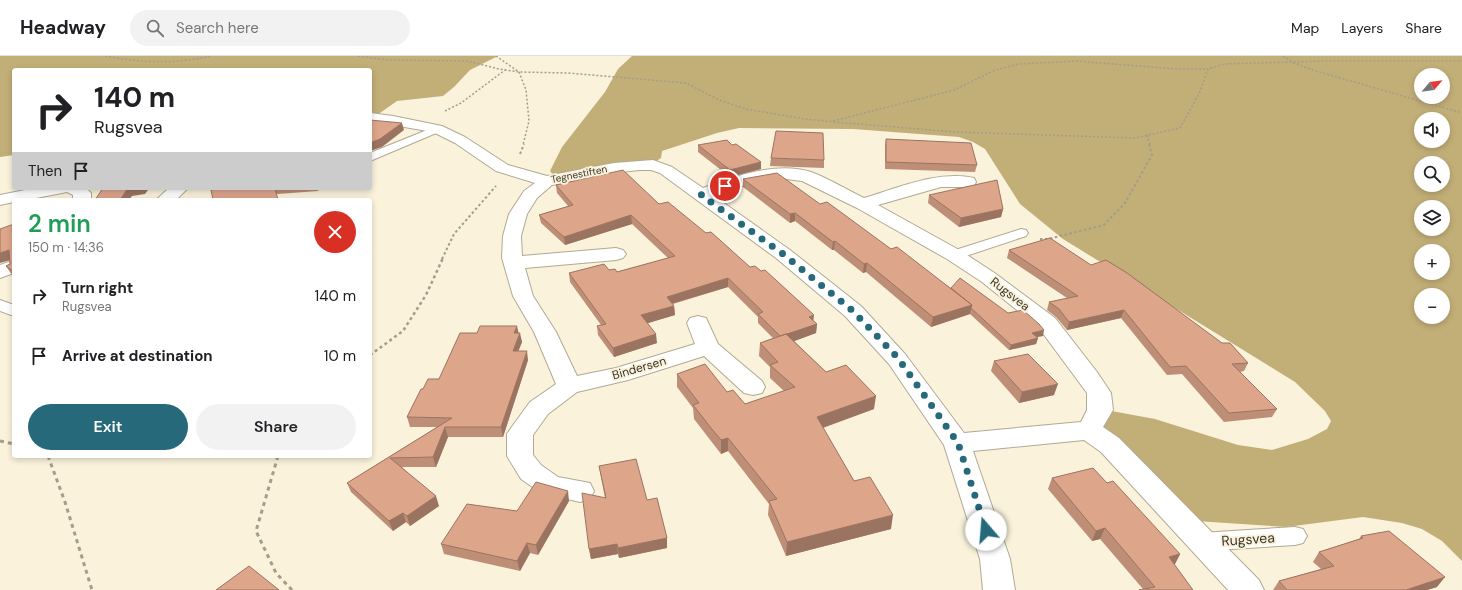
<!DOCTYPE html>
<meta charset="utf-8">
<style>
body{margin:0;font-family:"DM Sans",sans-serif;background:#f2f2f2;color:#202124;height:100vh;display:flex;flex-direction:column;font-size:15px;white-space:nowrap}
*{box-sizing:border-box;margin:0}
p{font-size:13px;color:#757577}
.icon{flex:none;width:22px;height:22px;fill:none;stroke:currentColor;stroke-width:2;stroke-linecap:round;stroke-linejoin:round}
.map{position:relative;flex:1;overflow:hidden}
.side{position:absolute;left:12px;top:142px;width:360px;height:260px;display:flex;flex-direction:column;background:#fff;border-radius:4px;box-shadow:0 2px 6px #0003}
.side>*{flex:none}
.top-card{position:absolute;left:12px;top:12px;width:360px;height:122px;border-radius:4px;box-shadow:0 2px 6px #0003;background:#fff;color:#202124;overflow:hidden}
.needle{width:26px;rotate:61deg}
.fabs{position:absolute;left:1414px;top:12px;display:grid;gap:8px}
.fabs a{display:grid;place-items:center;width:36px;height:36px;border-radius:50%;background:#fff;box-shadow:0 2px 6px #0003;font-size:20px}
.pin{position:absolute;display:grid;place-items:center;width:34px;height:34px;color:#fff;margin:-17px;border:2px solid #fff;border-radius:50%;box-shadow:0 1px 4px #0007}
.me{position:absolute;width:44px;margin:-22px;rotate:342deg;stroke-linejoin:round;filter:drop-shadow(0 0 3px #0008)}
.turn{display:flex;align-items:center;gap:14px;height:84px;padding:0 16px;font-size:18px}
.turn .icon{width:52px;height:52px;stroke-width:2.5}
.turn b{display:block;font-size:28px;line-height:34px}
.then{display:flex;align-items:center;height:38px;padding:0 16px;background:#0003;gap:8px;font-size:15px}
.round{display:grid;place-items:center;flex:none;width:42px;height:42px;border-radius:21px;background:#f2f2f2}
.headline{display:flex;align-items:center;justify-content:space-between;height:68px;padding:0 16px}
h1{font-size:24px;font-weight:600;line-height:30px;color:#1e9e55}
.action{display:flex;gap:8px;margin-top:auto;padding:8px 16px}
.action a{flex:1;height:46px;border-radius:24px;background:#25697a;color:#fff;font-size:16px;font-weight:600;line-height:46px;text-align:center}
.action a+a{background:#f2f2f2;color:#202124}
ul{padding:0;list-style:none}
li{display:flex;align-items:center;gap:12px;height:60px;padding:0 16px}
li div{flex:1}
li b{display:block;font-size:15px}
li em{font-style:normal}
header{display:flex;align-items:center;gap:24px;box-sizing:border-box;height:56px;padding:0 20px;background:#fff;border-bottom:1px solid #e0e0e0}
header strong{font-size:19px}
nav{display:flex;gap:22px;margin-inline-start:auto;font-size:14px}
.search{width:280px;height:36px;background:#f2f2f2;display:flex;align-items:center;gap:10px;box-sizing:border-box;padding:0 14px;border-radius:22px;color:#757577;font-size:15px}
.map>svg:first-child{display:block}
.forest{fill:#c2ae77;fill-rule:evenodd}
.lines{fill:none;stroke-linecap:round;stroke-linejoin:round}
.lane-casing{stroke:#b0a994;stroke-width:2}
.street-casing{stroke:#b0a994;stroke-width:2}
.path-far3{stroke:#a29d8c;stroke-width:1.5;stroke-dasharray:2 2;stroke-linecap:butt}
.path-far2{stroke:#a29d8c;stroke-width:2;stroke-dasharray:2.5 2.5;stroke-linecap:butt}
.path-far1{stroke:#a29d8c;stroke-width:2.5;stroke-dasharray:3 3;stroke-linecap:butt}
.path{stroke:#a29d8c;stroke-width:3;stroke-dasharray:4 4;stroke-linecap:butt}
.lane{fill:#fff;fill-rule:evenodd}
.street{fill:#fff;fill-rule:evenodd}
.wall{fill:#be8e77}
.shaded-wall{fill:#9b7461}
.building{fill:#dda58a;stroke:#9b7461}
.route{stroke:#25697a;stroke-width:7;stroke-dasharray:0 12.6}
.labels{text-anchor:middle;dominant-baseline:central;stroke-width:4;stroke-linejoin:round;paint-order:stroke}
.far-street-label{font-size:10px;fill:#38352c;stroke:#faf2db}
.street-label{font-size:12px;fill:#38352c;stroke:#faf2db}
.near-street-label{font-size:14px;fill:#38352c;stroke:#faf2db}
</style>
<header>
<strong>Headway</strong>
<div class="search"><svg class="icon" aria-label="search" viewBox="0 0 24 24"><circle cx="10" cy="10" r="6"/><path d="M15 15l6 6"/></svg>Search here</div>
<nav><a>Map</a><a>Layers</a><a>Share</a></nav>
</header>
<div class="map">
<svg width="1462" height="534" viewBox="0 0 1462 534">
<rect width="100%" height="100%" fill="#faf2db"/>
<!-- forest -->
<path class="forest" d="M0 0H498L470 14 454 31 443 40 397 45 370 64V14H14V99L0 101Z
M632 0H1462V505L1442 485 1422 473 1402 467 1363 461 1286 471 1181 464 1084 372 1106 354 1155 363 1238 389 1272 394 1308 383 1327 373 1331 365 1325 355 1295 326 1063 183 1020 148 985 93 973 86 959 81 853 73 739 72 717 77 662 95 661 102 655 106 559 127 550 115 562 91 605 36 618 13ZM1421 19H1443V41H1421ZM1421 63H1443V85H1421ZM1421 107H1443V129H1421ZM1421 151H1443V173H1421ZM1421 195H1443V217H1421ZM1421 239H1443V261H1421Z"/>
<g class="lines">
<!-- lane casing -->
<g class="lane-casing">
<path id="lane" d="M437 70 441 71 443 73 441 75 370 105V97Z
M1021 173 1026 174 1028 177 1026 180 954 204 949 202 946 199 949 196Z
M0 244 14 249V260L0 255Z
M1295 471 1303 473 1307 480 1303 487 1295 489 1200 495 1192 493 1188 486 1192 479 1200 477Z"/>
</g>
<!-- street casing -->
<g class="street-casing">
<path id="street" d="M370 57 393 60 442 70 465 81 508 109 547 120 614 107 653 104 672 111 703 132C734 120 778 105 811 116 830 123 847 134 864 142 898 132 938 114 974 122L976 126 974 130 968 131H941L878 149 961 195 996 218 1055 262 1097 316 1111 337 1113 354 1103 371 1119 382 1259 524 1264 534H1228L1101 396 1084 384 973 395 1010 503 1015 534H983L980 503 944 389 889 308 845 260 776 202 660 117 651 114H639L614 117 552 129 537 142 527 158 521 180 522 200 616 192 623 194 626 198 623 202 616 204 525 212 533 240 556 276 577 320 616 312 695 288 687 267 690 262 698 260 706 262 718 288 762 325 765 331 762 337 753 339 744 337 704 300 628 324 577 336 548 358 533 379V399L541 409 558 421 590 427 594 435 590 443 580 446 541 437 521 423 507 400V378L511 372 530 346 556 328 534 276 513 240 502 202 503 180 509 158 524 135 535 127 496 115 455 87 433 76 370 65ZM786 123 802 125 857 152 947 203 982 226 1039 272 1087 337V354L1081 366 964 377 905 298 861 250 790 194 714 140C740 130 757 124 786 123Z
M35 132H86L91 137V144H73V139L67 136 26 144H14V146L0 149V139Z
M169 132H188L176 144H156Z
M14 204V217L0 222V209Z"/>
</g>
<!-- path-far3 -->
<path class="path-far3" d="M105 0C141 7 175 8 211 0
M358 0 387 4 468 5 499 13 519 16 568 17 686 27 719 44 746 53 805 63 846 67 956 76 1135 82 1180 72 1199 38 1208 13 1224 8 1325 5H1462
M496 0 519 16 526 34 529 65 523 89
M1283 0 1294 7 1316 15 1462 57
M445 55 461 47 505 14
M833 65 954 34 995 14 1019 8 1076 5 1177 13H1208
M1147 79 1150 89"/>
<!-- path-far2 -->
<path class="path-far2" d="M520 98 524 88
M1040 183H1048L1104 169 1125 147 1152 99 1149 88
M442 203 454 178 496 130"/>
<!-- path-far1 -->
<path class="path-far1" d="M370 299 403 275 426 239 443 202"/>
<!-- path -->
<path class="path" d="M0 385 14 388
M48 400 65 446 92 534
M278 400 256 475 276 517 292 534"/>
<!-- lane -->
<use href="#lane" class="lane"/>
<!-- street -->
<use href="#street" class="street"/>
</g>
<!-- wall -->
<path class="wall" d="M886 83 977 109 975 116 885 113V90Z
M698 89H732L761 106V113L730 121 698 96Z
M771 102 824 104V112L770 110Z
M743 123 820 148 891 193 951 232 1008 257 1043 280 1036 281 1038 282 1036 288 1009 294 970 258 931 271 866 216 863 217 834 194H832L795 165 790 167 743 131Z
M556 129 659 148 706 177 750 211 817 268 816 277 794 285 826 316 874 353 823 372 854 425 891 473 786 500 768 459 769 448 728 395 721 398 711 385 694 363 693 352 677 331V318L727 336 745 348 784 335 770 322V311L759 300 760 287 773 282 758 267V261L728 231 673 248 674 250 675 259 647 267 657 287 614 301 598 279 597 270 601 269 570 226 569 217 609 214 617 216 668 202 632 168 565 189 541 167 539 159 568 150 557 137Z
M219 132H320L318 135 278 138Z
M929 139 1003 153 1001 161 959 171 928 147Z
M14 168V221L12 219 6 210 10 208Z
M1009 194 1091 209 1248 307 1244 315 1240 316 1277 353 1272 361 1224 366 1182 318 1167 319 1121 262 1067 274 1056 261 1047 254 1049 246 1067 242 1007 202Z
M518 277 522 286 518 295 528 304 503 381H448L436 411H402L439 450 410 470 406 466 393 475 351 436 347 427 437 371H410L407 361 423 333Z
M994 305 1054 339 1019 347 991 315Z
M599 410 647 444 667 492 619 502 618 498 591 503 589 493 605 442Z
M1052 422 1107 427 1180 498 1175 508H1174L1193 534H1139L1143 533 1100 483 1092 485 1048 433Z
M569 445 538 499 530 497 520 515 444 498 441 488 517 455Z
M1361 480 1437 531 1427 534H1273L1279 525 1321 513 1313 506 1319 496 1359 483Z"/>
<!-- shaded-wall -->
<path class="shaded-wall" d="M402 67 404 74 382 91 370 95V87Z
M761 106V113L730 121V114Z
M128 132H153L152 133 148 134 145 138 132 140 129 144H120Z
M1003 153 1001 161 959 171 961 162Z
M795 157V165L790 167V158Z
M631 159 632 168 565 189 564 181Z
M835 185 834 194H832L833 186Z
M9 194 14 203 0 207V197Z
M867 207 866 216 863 217 864 208Z
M728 222V231L667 249V241Z
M972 249 970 258 931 271 933 261Z
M674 250 675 259 642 269 641 259Z
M1124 254 1121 262 1067 274 1069 266Z
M814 259 813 268 809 261Z
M817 268 816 277 781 290V280Z
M517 270 519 279 514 277Z
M1044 274 1043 280 1030 282 1032 277Z
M520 277 522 286 515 304 513 295Z
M656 278 657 287 614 301 613 292Z
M1038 282 1036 288 1009 294 1011 289Z
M527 295 528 304 503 381 501 371Z
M1058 328 1054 339 1019 347 1022 336Z
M876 340 874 353 816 374 817 361Z
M445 371 448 381 436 411 433 401Z
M728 382V395L721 398V384Z
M568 435 569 445 538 499 536 489Z
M436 440 439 450 410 470 407 460Z
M403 457 406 466 393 475 389 465Z
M893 459 891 473 786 500 787 486Z
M1105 472 1100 483 1092 485 1096 475Z
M667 482V492L619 502 618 492Z
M527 487 530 497 520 515 517 505Z
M617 488 618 498 591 503 589 493Z
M1180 498 1175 508 1164 511 1169 501Z
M1445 521 1437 531 1427 534H1406Z"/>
<!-- building -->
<path class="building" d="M370 64 402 67 380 83 370 87Z
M776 75 823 77 824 104 771 102Z
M886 83 971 87 977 109 886 106Z
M727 84 732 89 736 88 761 106 730 114 698 89Z
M623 114 659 148 668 146 706 177 711 176 750 211 755 210 761 215 765 214 814 259 809 261 817 268 787 278H786L780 280 758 258 763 256 728 222 667 241 674 250 641 259 656 278 613 292 597 270 606 268 569 217 604 208 609 214 615 213 617 216 675 200 631 159 564 181 539 159 573 149 556 129Z
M777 117 820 148 827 146 891 193 897 191 972 249 933 261 867 207 864 208 835 185 833 186 795 157 790 158 743 123Z
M997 124 1003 153 961 162 929 139Z
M103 132H128L120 144H95Z
M219 132H275L278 144H213L211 134Z
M14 168V216L6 210 10 208 9 194 0 197V173Z
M1050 182 1091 209 1106 204 1127 217 1222 287H1230L1248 307 1232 308 1277 353 1229 357 1186 310 1170 311 1124 254 1069 266 1059 253 1049 246 1078 240 1009 194Z
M960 222 1008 257 1023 254 1039 268 1044 274 1032 277 1038 282 1011 289 971 252 972 249 951 232Z
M480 270H517L514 277H520L513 295H527L501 371H445L433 401 390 402 436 440 407 460 403 457 389 465 347 427 452 362 407 361 421 333H423L428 323H439L460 277H477Z
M786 278 826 316 846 309 876 340 817 361 854 425 870 421 893 459 787 486 769 445 777 443 728 382 721 384 711 372 693 349 699 347 677 318 705 308 727 336 733 334 745 348 795 331 770 309 778 306 760 287Z
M1028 298 1058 328 1022 336 994 305Z
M636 403 647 444 657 442 667 482 618 492 617 488 589 493 582 437 606 442 599 410Z
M1093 412 1107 427 1113 425 1180 498 1169 501 1193 534H1139L1155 531 1105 472 1096 475 1052 422Z
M536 426 568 435 536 489 527 487 517 505 441 488 467 448 517 455Z
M1389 475 1445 521 1406 534H1287L1279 525 1334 510 1319 496 1363 482 1361 480Z
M249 510 279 534H216Z"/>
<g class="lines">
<!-- route -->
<path class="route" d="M725 130 701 139 783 198 853 255 898 302 958 387 986 474"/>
</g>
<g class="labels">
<!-- far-street labels -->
<g class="far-street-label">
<text transform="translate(579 118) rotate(-11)">Tegnestiften</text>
</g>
<!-- street labels -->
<g class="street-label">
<text transform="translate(1010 238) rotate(38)">Rugsvea</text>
<text transform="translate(639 312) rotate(-16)">Bindersen</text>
</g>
<!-- near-street labels -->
<g class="near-street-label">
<text transform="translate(1248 483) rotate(-4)">Rugsvea</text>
</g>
</g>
</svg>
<div class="fabs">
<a><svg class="needle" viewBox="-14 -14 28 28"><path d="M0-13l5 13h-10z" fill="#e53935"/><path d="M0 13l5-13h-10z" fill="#757577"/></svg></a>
<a><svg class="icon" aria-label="sound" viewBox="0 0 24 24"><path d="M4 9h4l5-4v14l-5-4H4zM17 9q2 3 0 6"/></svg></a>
<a><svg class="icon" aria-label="search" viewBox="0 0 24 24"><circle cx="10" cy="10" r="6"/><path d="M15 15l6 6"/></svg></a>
<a><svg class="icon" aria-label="layers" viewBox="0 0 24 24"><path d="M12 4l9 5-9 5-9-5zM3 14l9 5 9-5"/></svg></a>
<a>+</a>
<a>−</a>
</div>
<div class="pin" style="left:725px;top:130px;background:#d93025"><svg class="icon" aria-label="arrive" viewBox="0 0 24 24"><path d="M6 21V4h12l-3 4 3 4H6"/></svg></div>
<svg class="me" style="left:986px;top:474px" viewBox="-20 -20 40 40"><circle r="19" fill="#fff"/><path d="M0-13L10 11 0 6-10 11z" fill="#25697a"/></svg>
<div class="top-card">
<div class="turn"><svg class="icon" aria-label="right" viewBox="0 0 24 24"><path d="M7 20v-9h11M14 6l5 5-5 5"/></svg><div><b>140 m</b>Rugsvea</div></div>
<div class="then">Then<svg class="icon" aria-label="arrive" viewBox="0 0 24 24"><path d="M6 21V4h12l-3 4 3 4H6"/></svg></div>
</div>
<section class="side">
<div class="headline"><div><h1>2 min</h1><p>150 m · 14:36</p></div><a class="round" style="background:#d93025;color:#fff"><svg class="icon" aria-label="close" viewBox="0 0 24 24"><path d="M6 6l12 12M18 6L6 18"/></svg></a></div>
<ul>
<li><svg class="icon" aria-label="right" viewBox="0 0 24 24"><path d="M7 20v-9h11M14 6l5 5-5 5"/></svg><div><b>Turn right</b><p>Rugsvea</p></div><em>140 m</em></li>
<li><svg class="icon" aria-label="arrive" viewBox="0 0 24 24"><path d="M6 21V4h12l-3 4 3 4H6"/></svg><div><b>Arrive at destination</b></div><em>10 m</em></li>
</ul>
<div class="action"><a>Exit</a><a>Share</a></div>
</section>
</div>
